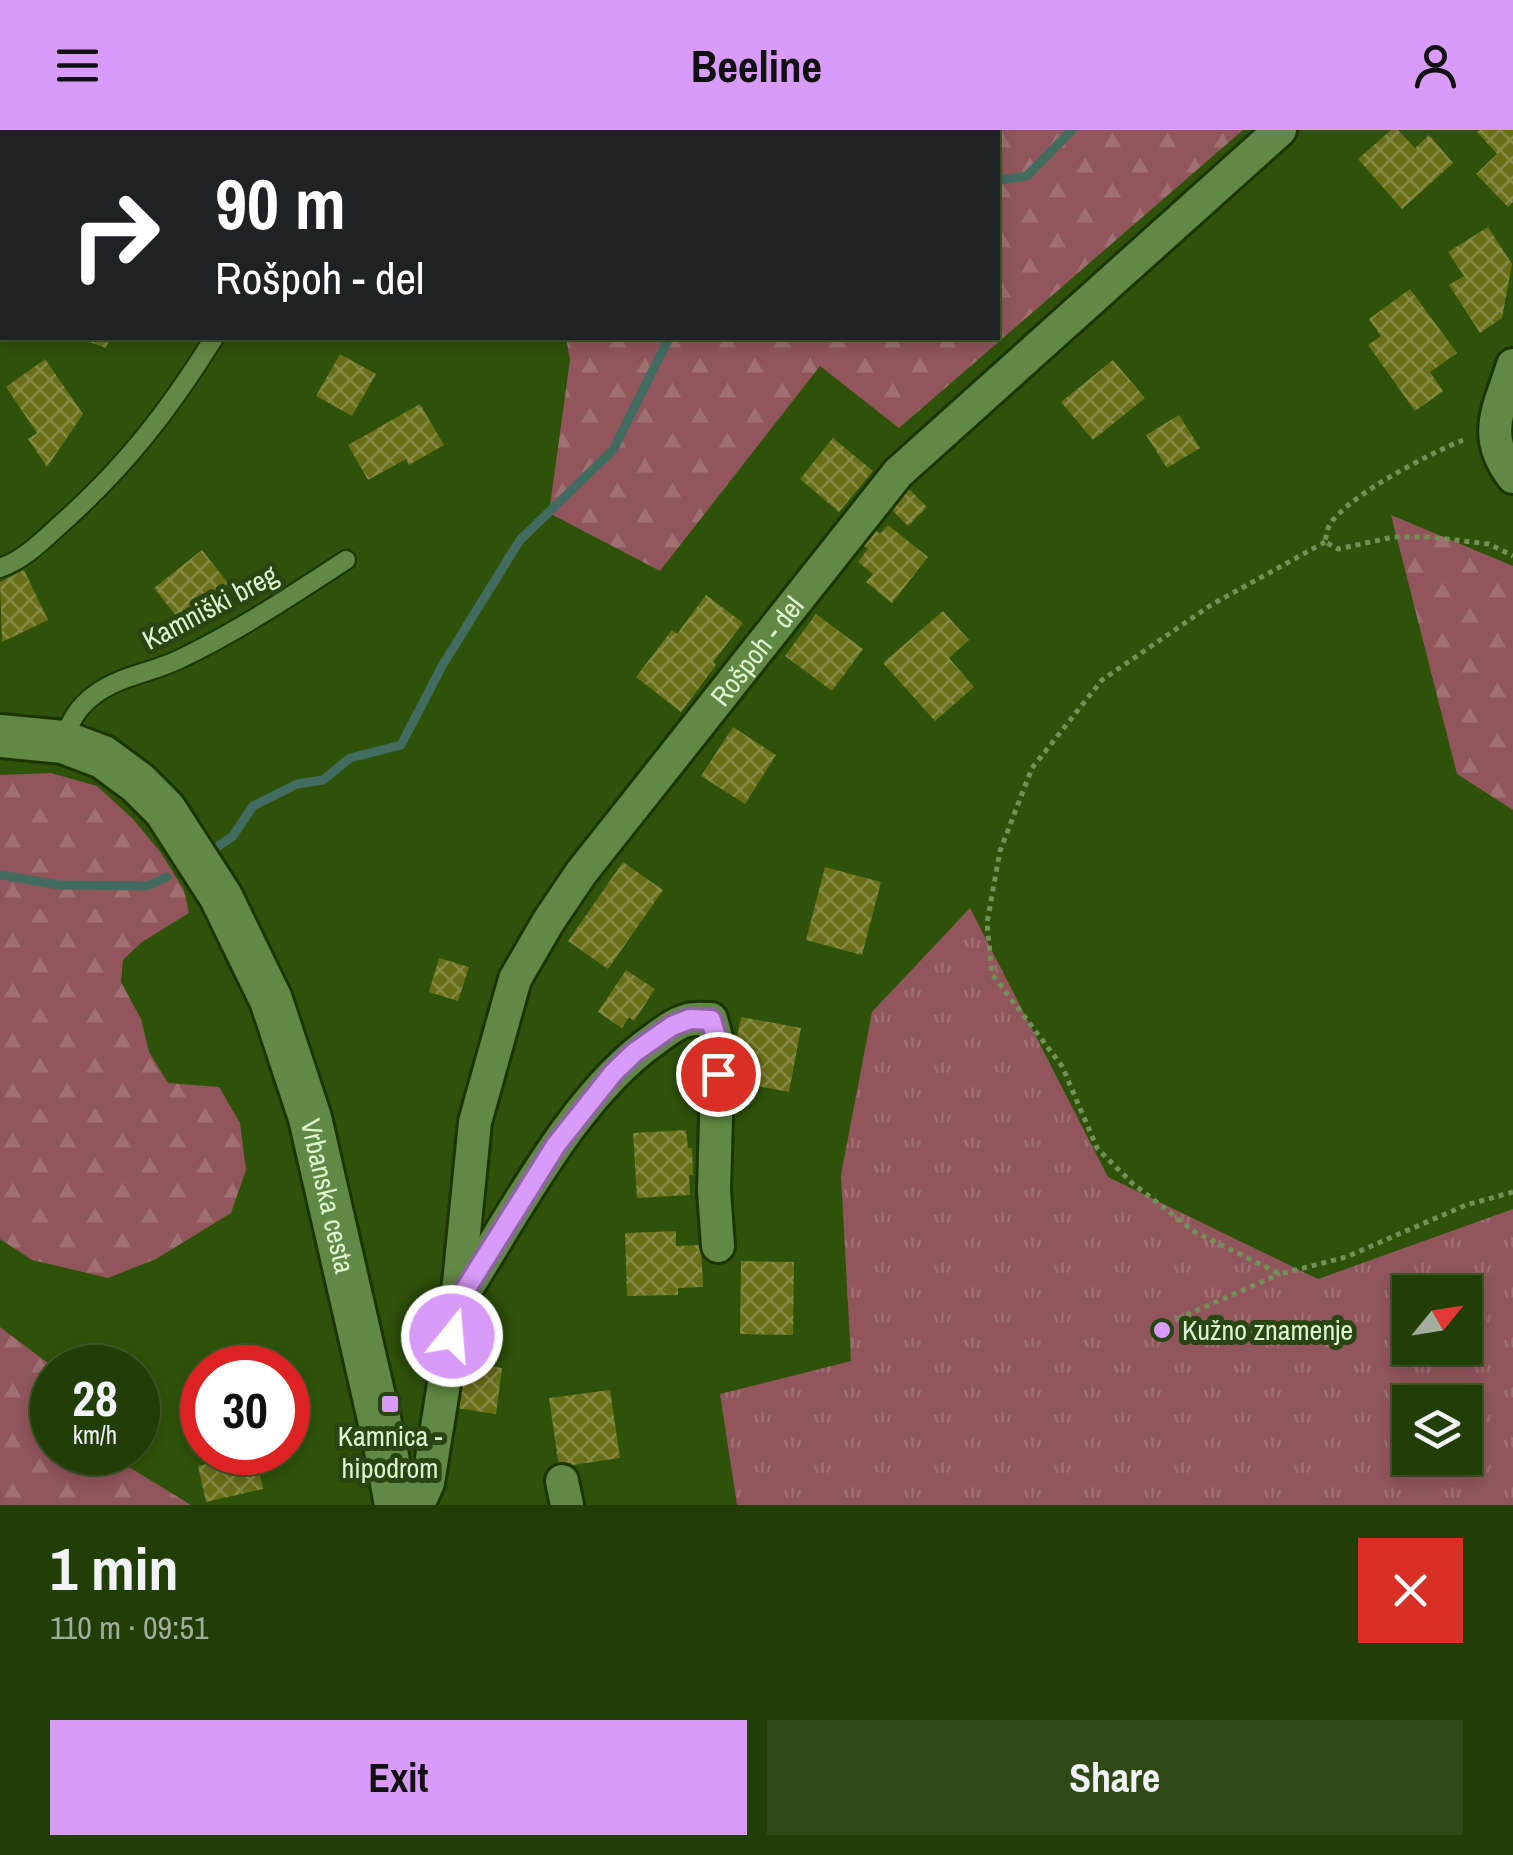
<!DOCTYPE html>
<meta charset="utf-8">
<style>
body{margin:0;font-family:"Archivo Narrow",sans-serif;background:#2e4915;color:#f1f3f6;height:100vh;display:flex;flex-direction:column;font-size:38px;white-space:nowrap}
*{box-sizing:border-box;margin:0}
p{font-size:32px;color:#a2ae9b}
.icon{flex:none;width:55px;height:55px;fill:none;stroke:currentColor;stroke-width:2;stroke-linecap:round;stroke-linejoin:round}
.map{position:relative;height:1375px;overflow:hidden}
.details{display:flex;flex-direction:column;background:#223e07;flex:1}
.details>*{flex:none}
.hud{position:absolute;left:0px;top:0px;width:1000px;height:210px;box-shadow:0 5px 15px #0003,0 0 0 2px #3f5728;background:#202124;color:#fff;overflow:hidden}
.needle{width:65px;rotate:60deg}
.tools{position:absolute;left:1392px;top:1145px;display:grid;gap:20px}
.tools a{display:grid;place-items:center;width:90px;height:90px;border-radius:0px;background:#223e07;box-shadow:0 5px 15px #0003,0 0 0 2px #3f5728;font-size:50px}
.speed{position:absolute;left:30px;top:1215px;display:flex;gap:20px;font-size:50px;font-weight:700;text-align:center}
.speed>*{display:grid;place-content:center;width:130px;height:130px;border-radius:50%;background:#223e07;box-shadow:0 5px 15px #0003,0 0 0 2px #3f5728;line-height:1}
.speed small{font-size:25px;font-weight:400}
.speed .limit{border:15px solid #d22;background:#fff;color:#111}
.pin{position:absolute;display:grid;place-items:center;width:85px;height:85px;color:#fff;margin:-42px;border:5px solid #fff;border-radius:50%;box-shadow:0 2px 10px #0007}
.me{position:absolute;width:110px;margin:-55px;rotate:17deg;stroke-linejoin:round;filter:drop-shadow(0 0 8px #0008)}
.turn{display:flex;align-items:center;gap:35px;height:210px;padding:0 50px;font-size:45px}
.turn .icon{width:130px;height:130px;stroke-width:2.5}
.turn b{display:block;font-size:70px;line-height:85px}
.round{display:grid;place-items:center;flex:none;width:105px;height:105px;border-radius:0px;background:#2e4915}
.head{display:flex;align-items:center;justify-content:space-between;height:170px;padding:0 50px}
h1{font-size:60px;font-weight:800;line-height:75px}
.cta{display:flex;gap:20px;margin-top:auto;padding:20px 50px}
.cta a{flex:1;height:115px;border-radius:0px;background:#d89bf8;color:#111;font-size:40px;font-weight:800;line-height:115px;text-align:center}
.cta a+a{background:#2e4915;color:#f1f3f6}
header{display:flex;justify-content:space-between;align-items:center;height:130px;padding:0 50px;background:#d89bf8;color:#111;font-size:45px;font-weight:800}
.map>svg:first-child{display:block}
.grass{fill:url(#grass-tufts);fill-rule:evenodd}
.forest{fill:url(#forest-firs)}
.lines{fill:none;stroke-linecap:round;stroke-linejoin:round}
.stream{stroke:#436c61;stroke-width:9}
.building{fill:url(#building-cross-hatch)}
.service-casing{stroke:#1a3500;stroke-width:22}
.minor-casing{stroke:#1a3500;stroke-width:38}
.tertiary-casing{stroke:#1a3500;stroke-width:48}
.path{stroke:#729156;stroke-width:5;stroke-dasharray:5 5;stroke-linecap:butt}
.service{stroke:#618844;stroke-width:18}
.minor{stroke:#618844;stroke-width:32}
.tertiary{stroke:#618844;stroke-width:42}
.route-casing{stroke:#8c65a1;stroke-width:25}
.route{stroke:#d89bf8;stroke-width:18}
.poi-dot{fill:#d89bf8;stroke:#294511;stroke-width:4}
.labels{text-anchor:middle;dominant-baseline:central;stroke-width:10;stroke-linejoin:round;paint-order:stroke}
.street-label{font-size:28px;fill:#def4d0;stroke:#294511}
.poi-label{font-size:28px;fill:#def4d0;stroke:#294511;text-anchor:start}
</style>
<header><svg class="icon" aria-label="menu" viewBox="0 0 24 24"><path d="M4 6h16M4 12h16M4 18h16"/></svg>Beeline<svg class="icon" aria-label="person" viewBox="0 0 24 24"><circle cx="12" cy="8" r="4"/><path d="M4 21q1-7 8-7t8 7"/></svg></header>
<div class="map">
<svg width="1513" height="1375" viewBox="0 0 1513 1375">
<defs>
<pattern id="grass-tufts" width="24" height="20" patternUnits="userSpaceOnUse" patternTransform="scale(2.5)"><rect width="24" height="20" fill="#90565c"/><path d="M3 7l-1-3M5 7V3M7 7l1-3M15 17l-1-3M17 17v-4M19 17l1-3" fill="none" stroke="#9f6f72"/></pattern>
<pattern id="forest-firs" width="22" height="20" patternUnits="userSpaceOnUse" patternTransform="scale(2.5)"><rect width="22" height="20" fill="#90565c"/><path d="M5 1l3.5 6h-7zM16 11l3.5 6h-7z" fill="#9f6f72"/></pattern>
<pattern id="building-cross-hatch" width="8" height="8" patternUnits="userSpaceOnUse" patternTransform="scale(2.5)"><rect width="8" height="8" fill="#696f19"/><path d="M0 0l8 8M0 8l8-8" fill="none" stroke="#858b44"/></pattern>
</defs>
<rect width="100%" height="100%" fill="#2e5209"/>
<!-- grass -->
<path class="grass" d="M970 778 1108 1047 1318 1149 1513 1079V1375H737L720 1264 851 1231 841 1045 872 882ZM1410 1162H1465V1218H1410ZM1410 1272H1465V1328H1410Z"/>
<!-- forest -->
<path class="forest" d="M672 0H1243L899 298 820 236 660 441 549 383 570 230 566 208H998V2H669Z
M1391 385 1513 436V680L1457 644Z
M51 643 97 656 133 689 161 723 184 760 189 783 142 812 123 830 121 852 141 889 149 922 168 953 219 957 240 993 246 1040 231 1083 156 1129 108 1148 32 1130 0 1109V645Z
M0 1197 53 1237 52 1322 106 1323 191 1375H0Z"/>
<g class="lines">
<!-- stream -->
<path class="stream" d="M998 50 1027 46 1072 0
M207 724 233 706 253 676 297 654 323 650 350 628 401 615 442 536 520 410 613 320 669 208
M0 745 59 755 147 756 167 747"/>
</g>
<!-- building -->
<path class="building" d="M1391 0H1398L1415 18 1429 5 1453 33 1402 79 1358 29Z
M1480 0H1513V72L1508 77 1476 44 1497 24 1477 2Z
M1488 97 1512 134 1502 188 1480 203 1449 155 1464 146 1448 122Z
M1410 159 1457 223 1430 242 1443 261 1415 281 1368 215 1381 206 1369 189Z
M79 208H110L106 218Z
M340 224 376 244 352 286 316 266Z
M45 229 83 284 47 337 28 309 37 303 6 257Z
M1113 230 1145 268 1093 310 1061 272Z
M420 274 444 315 409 335 406 329 368 350 348 315Z
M1179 285 1200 318 1167 338 1146 305Z
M833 308 873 341 839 382 800 349Z
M906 356 927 377 908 396 887 375Z
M870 395 880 404 888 395 928 427 892 473 866 452 873 444 858 432 868 419 857 411Z
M202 420 235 462 187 500 154 458Z
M24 440 48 490 2 512 0 452Z
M706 465 743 493 713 532 716 535 681 582 636 547 672 500 677 504Z
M943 481 969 510 949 528 974 557 935 591 883 533Z
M816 484 863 519 832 561 785 526Z
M733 597 776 625 745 674 701 646Z
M623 732 663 760 608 839 568 811Z
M825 737 881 752 862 825 806 810Z
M439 828 469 837 458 871 429 862Z
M626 840 655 859 634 891 629 887 622 898 598 882Z
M741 887 801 898 789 962 736 952 742 919 735 918Z
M686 1000 688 1018H692L693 1045H689L690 1065 637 1068 633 1003Z
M676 1101V1116L701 1115 703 1157 678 1158V1165L627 1166 625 1103Z
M741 1131 794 1132 793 1205 740 1204Z
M463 1232 502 1238 496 1284 456 1278Z
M610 1260 620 1328 559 1337 549 1268Z
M202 1301V1323L195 1325 190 1304Z
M213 1322H270L271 1329 257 1332 263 1359 206 1372 198 1336 216 1332Z"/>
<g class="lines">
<!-- service casing -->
<g class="service-casing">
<path id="service" d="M0 438C25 429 42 411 62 393 125 337 170 279 214 208
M63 612C70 591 78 576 97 563 122 545 155 542 182 528 240 500 292 465 346 430"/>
</g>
<!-- minor casing -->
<g class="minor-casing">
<g id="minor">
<path d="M1513 235C1499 280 1481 305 1513 347"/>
<path d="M461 1167C514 1085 574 965 655 909 665 902 675 893 688 890 695 888 704 889 711 889L718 914 714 1061 718 1116"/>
<path d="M562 1351 567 1375"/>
<path id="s1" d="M418 1375 428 1353 457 1173 475 992 515 849 548 792 581 743 898 343 1280 0"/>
</g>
</g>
<!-- tertiary casing -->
<g class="tertiary-casing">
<g id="tertiary">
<path id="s2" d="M0 606 63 612 103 627 138 653 165 680 221 767 271 870 310 988 385 1315 396 1375"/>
</g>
</g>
<!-- path -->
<path class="path" d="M1463 310C1431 323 1346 366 1329 396 1327 401 1326 406 1325 412L1338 419 1393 407H1429L1489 414 1513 426
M1325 412 1211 475 1102 550 1032 638 1000 721 987 793 992 844 1062 936 1097 1018 1132 1053 1195 1102 1280 1144 1346 1127 1466 1075 1513 1062
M1177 1189 1280 1144"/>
<!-- service -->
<use href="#service" class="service"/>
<!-- minor -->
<use href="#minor" class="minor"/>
<!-- tertiary -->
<use href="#tertiary" class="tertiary"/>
</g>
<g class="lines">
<!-- route casing -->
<g class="route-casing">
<path id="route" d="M452 1206 457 1173 556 1015 614 942 635 922 672 896 690 889 711 890 718 914V944"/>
</g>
<!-- route -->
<use href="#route" class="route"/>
</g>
<!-- markers -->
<g class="poi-dot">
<circle cx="1162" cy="1200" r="10"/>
<rect x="380" y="1264" width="20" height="20" rx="5"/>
</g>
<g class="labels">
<!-- street labels -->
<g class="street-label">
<text transform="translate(210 477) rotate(-28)">Kamniški breg</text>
<text stroke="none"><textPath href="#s1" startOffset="945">Rošpoh - del</textPath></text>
<text stroke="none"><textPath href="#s2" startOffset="610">Vrbanska cesta</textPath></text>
</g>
<!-- poi labels -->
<g class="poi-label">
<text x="1182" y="1200">Kužno znamenje</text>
<text x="390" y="1306" text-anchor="middle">Kamnica -<tspan x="390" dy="32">hipodrom</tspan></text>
</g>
</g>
</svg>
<div class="tools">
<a><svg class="needle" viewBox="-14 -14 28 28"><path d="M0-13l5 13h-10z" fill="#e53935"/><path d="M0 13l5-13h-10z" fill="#a2ae9b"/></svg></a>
<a><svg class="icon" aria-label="layers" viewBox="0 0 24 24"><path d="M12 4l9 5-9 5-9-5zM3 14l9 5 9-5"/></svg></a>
</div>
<div class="speed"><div>28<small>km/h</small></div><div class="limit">30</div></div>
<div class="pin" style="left:718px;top:944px;background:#d93025"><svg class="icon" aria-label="arrive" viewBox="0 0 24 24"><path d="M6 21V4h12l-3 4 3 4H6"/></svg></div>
<svg class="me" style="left:452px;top:1206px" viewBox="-20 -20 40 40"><circle r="17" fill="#d89bf8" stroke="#fff" stroke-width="3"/><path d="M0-11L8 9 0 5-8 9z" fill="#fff"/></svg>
<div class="hud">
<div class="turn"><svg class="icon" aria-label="right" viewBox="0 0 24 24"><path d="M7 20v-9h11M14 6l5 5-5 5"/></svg><div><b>90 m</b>Rošpoh - del</div></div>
</div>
</div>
<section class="details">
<div class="head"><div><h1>1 min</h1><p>110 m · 09:51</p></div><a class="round" style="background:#d93025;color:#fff"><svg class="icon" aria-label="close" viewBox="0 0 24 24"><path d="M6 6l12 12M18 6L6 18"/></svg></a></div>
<div class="cta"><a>Exit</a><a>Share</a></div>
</section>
